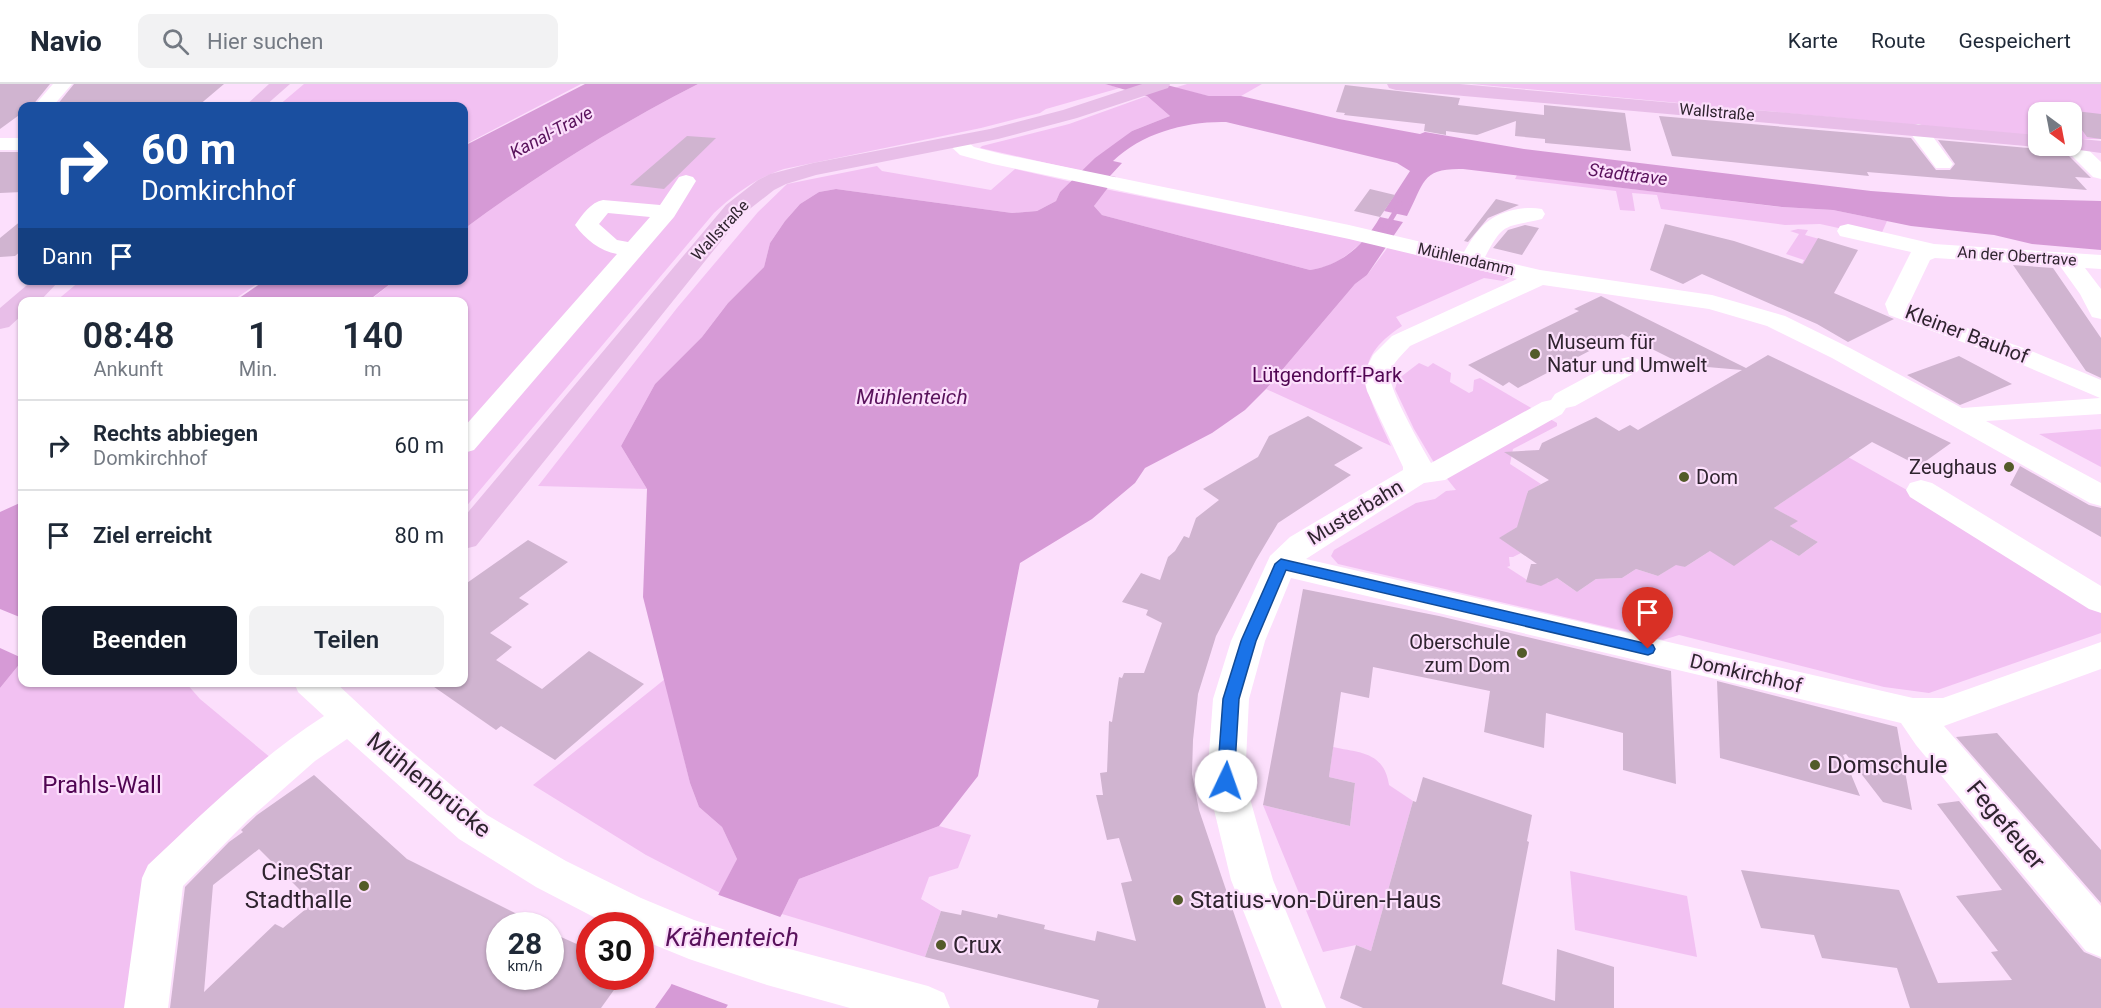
<!DOCTYPE html>
<html lang="de">
<meta charset="utf-8">
<style>
body{margin:0;font-family:Roboto,sans-serif;background:#f2f2f3;color:#1f2937;height:100vh;display:flex;flex-direction:column;font-size:22px;white-space:nowrap}
*{box-sizing:border-box;margin:0}
p{font-size:20px;color:#747a83}
.icon{flex:none;width:33px;height:33px;fill:none;stroke:currentColor;stroke-width:2;stroke-linecap:round;stroke-linejoin:round}
.map{position:relative;flex:1;overflow:hidden}
.sheet{position:absolute;left:18px;top:213px;width:450px;height:390px;display:flex;flex-direction:column;background:#fff;border-radius:12px;box-shadow:0 2px 4px #0004}
.sheet>*{flex:none}
.hud{position:absolute;left:18px;top:18px;width:450px;height:183px;border-radius:12px;box-shadow:0 2px 4px #0004;background:#1a4fa0;color:#fff;overflow:hidden}
.needle{width:39px;rotate:148deg}
.controls{position:absolute;left:2028px;top:18px;display:grid;gap:12px}
.controls a{display:grid;place-items:center;width:54px;height:54px;border-radius:12px;background:#fff;box-shadow:0 2px 4px #0004;font-size:30px}
.speed{position:absolute;left:486px;top:828px;display:flex;gap:12px;font-size:30px;font-weight:700;text-align:center}
.speed>*{display:grid;place-content:center;width:78px;height:78px;border-radius:50%;background:#fff;box-shadow:0 2px 4px #0004;line-height:1}
.speed small{font-size:15px;font-weight:400}
.speed .limit{border:9px solid #d22;background:#fff;color:#111}
.pin{position:absolute;display:grid;place-items:center;width:51px;height:51px;color:#fff;margin:-62px -26px;border-radius:50% 50% 50% 0;rotate:-45deg;box-shadow:0 0 6px #0007}
.pin .icon{rotate:45deg}
.me{position:absolute;width:66px;margin:-33px;rotate:3deg;stroke-linejoin:round;filter:drop-shadow(0 0 4px #0008)}
.turn{display:flex;align-items:center;gap:21px;height:126px;padding:0 24px;font-size:27px}
.turn .icon{width:78px;height:78px;stroke-width:2.5}
.turn b{display:block;font-size:42px;line-height:51px}
.then{display:flex;align-items:center;height:57px;padding:0 24px;background:#0003;gap:12px;font-size:22px}
.eta{display:flex;justify-content:space-evenly;align-items:center;height:102px;text-align:center}
.eta b{font-size:36px;font-weight:600;line-height:42px}
.cta{display:flex;gap:12px;margin-top:auto;padding:12px 24px}
.cta a{flex:1;height:69px;border-radius:12px;background:#111827;color:#fff;font-size:24px;font-weight:600;line-height:69px;text-align:center}
.cta a+a{background:#f2f2f3;color:#1f2937}
ul{padding:0;list-style:none}
li{display:flex;align-items:center;gap:18px;height:90px;padding:0 24px;border-top:2px solid #e0e1e3}
li div{flex:1}
li b{display:block;font-size:22px}
li em{font-style:normal}
header{display:flex;align-items:center;gap:36px;box-sizing:border-box;height:84px;padding:0 30px;background:#fff;border-bottom:2px solid #e0e1e3}
header strong{font-size:28px}
nav{display:flex;gap:33px;margin-inline-start:auto;font-size:21px}
.search{width:420px;height:54px;background:#f2f2f3;display:flex;align-items:center;gap:15px;box-sizing:border-box;padding:0 21px;border-radius:12px;color:#747a83;font-size:22px}
.map>svg:first-child{display:block}
.green{fill:#f2c1f2}
.water{fill:#d69ad6}
.pier{fill:#fcdffc}
.lines{fill:none;stroke-linecap:round;stroke-linejoin:round}
.stream{stroke:#d69ad6;stroke-width:5}
.building{fill:#d0b4d0;fill-rule:evenodd}
.minor{fill:#fff;fill-rule:evenodd}
.major{fill:#e8bee8;fill-rule:evenodd}
.route{fill:#1a73e8;stroke:#114b97;stroke-width:1.5}
.poi-dot{fill:#535b29;stroke:#fcdffc;stroke-width:2}
.labels{text-anchor:middle;dominant-baseline:central;stroke-width:4.5;stroke-linejoin:round;paint-order:stroke}
.far-street-label{font-size:16px;fill:#2f242f;stroke:#fcdffc}
.far-water-label{font-size:18px;font-style:italic;fill:#59125c;stroke:#fcdffc}
.street-label{font-size:20px;fill:#2f242f;stroke:#fcdffc}
.poi-label{font-size:20px;fill:#2f242f;stroke:#fcdffc;text-anchor:start}
.park-label{font-size:20px;fill:#500552;stroke:#fcdffc}
.water-label{font-size:21px;font-style:italic;fill:#59125c;stroke:#fcdffc}
.near-poi-label{font-size:24px;fill:#2f242f;stroke:#fcdffc;text-anchor:start}
.near-park-label{font-size:24px;fill:#500552;stroke:#fcdffc}
.near-street-label{font-size:24px;fill:#2f242f;stroke:#fcdffc}
.near-water-label{font-size:26px;font-style:italic;fill:#59125c;stroke:#fcdffc}
</style>
<header>
<strong>Navio</strong>
<div class="search"><svg class="icon" aria-label="search" viewBox="0 0 24 24"><circle cx="10" cy="10" r="6"/><path d="M15 15l6 6"/></svg>Hier suchen</div>
<nav><a>Karte</a><a>Route</a><a>Gespeichert</a></nav>
</header>
<div class="map">
<svg width="2101" height="924" viewBox="0 0 2101 924">
<rect width="100%" height="100%" fill="#fcdffc"/>
<!-- green -->
<path class="green" d="M304 0H581L464 61V22H278Z
M698 0H1105L1120 4 1046 25 1040 29 981 44 784 85C756 94 735 110 714 129L464 425V218H368L394 197 464 196V145C538 90 616 42 698 0Z
M1187 0H1262L1241 12H1209L1174 4Z
M1471 0H2101V55H2072V28H2038V52Z
M1147 12 1170 32 1132 47 1082 87 980 64 982 62 1069 40Z
M877 82 882 87 991 106 1015 85 1072 98 1060 108 1056 117 1037 127 1012 129 836 105 819 108 800 120 785 137 770 159 764 183 728 219 702 253 655 300 621 362 647 405 538 402 677 224 758 128 787 100Z
M1517 91 1781 123 1833 126 1887 137 1880 153 1820 140 1785 141 1661 125 1657 111 1632 109 1635 127 1620 126 1616 107 1515 95Z
M1105 105 1363 157C1346 173 1333 183 1310 186L1102 131 1094 122Z
M1798 145 1808 146 1805 151 1823 156 1795 192 1804 176 1786 170 1799 150 1790 147Z
M1388 163 1513 191 1503 197 1484 194 1396 233 1402 242C1344 280 1369 311 1391 362L1266 305 1355 200 1367 191Z
M80 197V196L261 197 232 217H56Z
M1419 279 1428 283 1433 279 1451 289 1450 298 1469 309 1473 307 1474 296 1480 294 1557 339V342L1513 365 1510 380 1541 400 1527 408 1536 420 1517 443 1500 454 1521 469 1513 473H1509L1510 482 1507 483 1527 496V498L1548 499 1554 492 1577 508 1596 495 1622 494 1636 485 1658 492 1677 480 1685 483 1710 467 1771 456 1799 472 1818 458 1790 442 1797 437 1774 424 1848 373 1914 410 2101 526V549L1929 609 1884 603 1679 551 1663 556 1338 480 1331 472 1334 466 1416 419 1435 415 1446 407 1456 406 1433 377 1414 345 1395 305 1398 295Z
M2101 345V383L2039 350Z
M22 577V598L186 599 200 615 277 679 149 798 131 924H0V604Z
M665 595 690 699 699 723 722 743 737 775 720 809 646 771 533 701Z
M1333 663C1361 669 1384 668 1389 701L1413 717 1371 867 1356 861 1323 868 1263 721 1350 742 1355 699 1329 693Z
M939 742 971 751 958 784 929 793 921 815 941 827 925 873 782 830 799 795Z
M1570 787 1687 812 1697 873 1575 846Z"/>
<!-- water -->
<path class="water" d="M585 0H698C616 42 538 90 464 145V62Z
M1105 0H1163L1209 12H1241L1339 35 1420 50 1425 48 1524 65 1871 107 1951 113 2101 117V166L2032 160 1994 151 1911 142 1833 126 1782 123 1463 85C1421 84 1425 98 1407 132L1384 127 1410 87 1397 79 1226 38C1187 37 1142 49 1113 77L1122 79 1110 92 1116 93 1094 122 1102 131 1310 186C1342 181 1364 161 1380 133L1403 138 1367 191 1355 200 1266 305 1245 326 1212 349 1145 384 1135 399 1092 435 1020 479 978 692 939 742 799 795 782 830 726 924H655L670 903 737 775 722 743 699 723 690 699 643 513 647 405 621 362 655 300 702 253 728 219 764 183 770 159 785 137 800 120 819 108 836 105 1012 129 1037 127 1056 117 1060 108 1095 74 1132 47 1170 32 1147 12Z
M264 197V196L394 197 368 217H235Z
M22 418V577L0 604V428Z"/>
<!-- pier -->
<path class="pier" d="M0 525 22 534V574L0 564Z
M716 810 783 834 731 922 669 899Z"/>
<g class="lines">
<!-- stream -->
<path class="stream" d="M1385 145 1400 120"/>
</g>
<!-- building -->
<path class="building" d="M0 0H50L32 22H22V29L0 45Z
M74 0H224L198 22H87L90 18 57 21Z
M1345 1 1460 14 1458 21 1544 31V21L1625 29 1631 67 1545 59V55L1515 52 1516 37 1477 51 1446 47V51L1424 47 1425 40 1344 31 1345 29 1336 28Z
M2067 26 2101 30V55L2087 53 2072 32V28Z
M1659 32 1911 54 1936 86H1950L1955 80 1938 56 2064 67 2091 94 2075 93 2087 106 1867 88 1869 92 1672 72Z
M687 52 716 54 664 105 630 101Z
M0 68H22V108L0 109Z
M1370 105 1395 111 1380 133 1354 127Z
M1496 115 1519 121 1488 134 1468 158 1464 157Z
M22 136V166L15 172 0 173V154Z
M1665 140 1734 157 1803 180 1818 154 1858 166 1834 209 1894 235 1848 258 1817 240 1702 190 1683 200 1650 186Z
M1525 141 1539 144 1522 171 1493 164 1508 146Z
M2013 181 2053 184 2101 254V294L2086 287Z
M1601 212 1746 284 1768 271 1951 359 1919 382 1872 358 1774 424 1798 437 1790 442 1818 458 1799 472 1771 456 1734 482 1710 467 1685 483 1676 481 1658 492 1636 485 1622 494 1596 495 1577 508 1557 494 1541 502 1526 498 1531 480H1537L1499 454 1517 443 1528 407 1549 396 1504 368 1539 366 1542 359 1596 333 1619 347 1630 341 1638 346 1742 286 1684 281 1622 250 1518 304 1509 298 1503 302 1468 281 1579 227 1574 225Z
M1959 272 2012 300 1960 321 1907 291Z
M1308 332 1363 364 1334 381 1351 391 1278 439 1256 476 1216 552 1198 610 1193 656 1192 690 1199 726 1266 924H1097L1099 916 925 873 941 827 961 831 962 826 997 834 998 830 1045 841 1044 845 1095 857 1097 847 1136 857 1121 799 1132 797 1119 754 1107 756 1096 711H1103L1100 689 1107 688 1109 637 1112 638 1119 593 1122 594 1124 589H1144L1162 539 1146 531 1148 526 1122 518 1141 489 1160 496 1168 473 1175 467 1184 452 1189 454 1196 434 1219 416 1203 405 1258 373 1269 352Z
M2020 382 2089 421 2101 424V453L2010 401Z
M528 456 568 478 519 514 529 520 490 549 512 563 496 576 542 605 589 567 644 600 555 676 501 642 496 646 427 598H464V501Z
M1303 505 1439 532 1671 587 1676 700 1623 686V649L1546 629 1544 664 1484 648 1490 607 1373 583 1369 614 1341 608 1329 693 1355 699 1350 742 1263 721Z
M1717 597 1897 643 1912 726 1883 718 1846 670 1843 671 1860 712 1720 674Z
M1997 649 2101 766V819L1956 653Z
M314 691 407 775 541 842H500V892H550V848L590 866V892H624L601 924H170L185 803 229 758 243 748 241 746 257 731ZM259 765 313 819 283 844 275 840 204 908 213 801Z
M1423 693 1532 731 1527 757 1529 758 1502 900 1555 917 1557 865 1614 883V924H1363L1340 914 1356 861 1371 867 1413 717 1416 718Z
M1959 717 2084 868 2101 875V924H1910L1897 884 1822 874 1814 851 1761 844 1741 786 1899 806 1938 899 2012 896 1991 868 1998 867 1956 812 2002 806 1937 720Z"/>
<g class="lines">
<!-- minor -->
<path class="minor" d="M53 0H72L53 22H34Z
M1918 40 1925 42 1950 76 1953 80 1950 84H1936L1908 46 1911 42Z
M956 52 963 54 974 63 1002 70 1349 141 1464 168C1477 146 1487 132 1513 126 1523 124 1532 123 1542 125L1545 130 1542 135C1505 144 1504 137 1485 173L1540 186 1712 211 1785 232 1850 264 1962 324 2100 314 2011 276 1889 231 1885 220 1911 168 1840 152 1837 147 1840 142 1848 140 1934 160 2101 171V185L2085 184 2101 205V235L2092 233 2080 210 2060 182 1935 174 1930 176 1909 220 1919 227 2029 266 2101 296V330L1986 337 2101 399V422L2090 419 1832 274 1767 242 1709 225 1543 201 1410 262C1403 270 1393 278 1390 289 1387 303 1422 363 1431 379L1542 318 1551 316 1555 310 1620 275 1629 273 1638 275 1642 281 1638 287 1575 322 1566 324 1562 330 1445 396 1424 399 1306 475 1913 614H1943L2101 558V585L1944 642 2101 822V873L2086 867 1916 661 1901 639 1291 494 1265 557 1249 615 1245 697 1273 796 1326 924H1282L1231 796 1207 697 1213 615 1231 557 1270 472 1290 453 1403 386V383L1367 307 1363 291 1373 271 1392 252 1517 195 1349 155 993 80 960 71 946 58 949 54Z
M0 54H22V66H0Z
M2072 55 2079 57 2101 78V95L2093 93 2062 62H2072Z
M686 91 693 93 696 97 674 133 474 366 464 369V343L617 170C600 167 585 155 575 141 582 131 591 118 603 116L660 121 679 93ZM608 129 650 133 628 158 617 156 599 140Z
M1921 396 1932 399 2101 502V529L2089 525 1910 413 1906 406 1910 399Z
M294 598H335L395 654 487 731 566 777 641 814 694 836 767 859 928 902 944 909 950 924H850L767 901 689 875 640 855V842H611L536 803 459 755 347 655 315 677 248 736 183 802 168 924H124L142 794 148 781C204 728 259 674 324 632L298 608Z"/>
<!-- major -->
<path class="major" d="M269 0H290L265 22H245Z
M1142 0H1170L1168 4 1077 34 998 55 816 91 786 100 774 106 742 131 476 462 464 465V433L726 121 758 96 770 90 813 79 990 45 1063 26Z
M1387 0H1460L2038 51V62H2045L2038 63 1396 6 1389 4Z
M2072 54 2101 57V69L2065 64 2063 62H2072Z
M33 196H60L39 218H22V231L9 243 0 245V224Z"/>
</g>
<!-- route -->
<path class="route" d="M1281 475 1648 560 1653 561 1655 565 1653 569 1648 571 1286 486 1256 557 1239 615 1234 697 1232 702 1226 704 1220 702 1217 697 1223 615 1241 557 1275 480Z"/>
<!-- markers -->
<g class="poi-dot">
<circle cx="1535" cy="270" r="6"/>
<circle cx="2009" cy="383" r="6"/>
<circle cx="1684" cy="393" r="6"/>
<circle cx="1522" cy="569" r="6"/>
<circle cx="1815" cy="681" r="6"/>
<circle cx="364" cy="802" r="6"/>
<circle cx="1178" cy="816" r="6"/>
<circle cx="941" cy="861" r="6"/>
</g>
<g class="labels">
<!-- far-street labels -->
<g class="far-street-label">
<text transform="translate(1717 28) rotate(5)">Wallstraße</text>
<text transform="translate(720 146) rotate(-47)">Wallstraße</text>
<text transform="translate(2017 172) rotate(4)">An der Obertrave</text>
<text transform="translate(1466 175) rotate(13)">Mühlendamm</text>
</g>
<!-- far-water labels -->
<g class="far-water-label">
<text transform="translate(551 48) rotate(-28)">Kanal-Trave</text>
<text transform="translate(1628 90) rotate(7)">Stadttrave</text>
</g>
<!-- street labels -->
<g class="street-label">
<text transform="translate(1967 250) rotate(21)">Kleiner Bauhof</text>
<text transform="translate(1355 428) rotate(-31)">Musterbahn</text>
<text transform="translate(1746 589) rotate(13)">Domkirchhof</text>
</g>
<!-- poi labels -->
<g class="poi-label">
<text x="1547" y="258">Museum für<tspan x="1547" dy="23">Natur und Umwelt</tspan></text>
<text x="1997" y="383" text-anchor="end">Zeughaus</text>
<text x="1696" y="393">Dom</text>
<text x="1510" y="558" text-anchor="end">Oberschule<tspan x="1510" dy="23">zum Dom</tspan></text>
</g>
<!-- park labels -->
<g class="park-label">
<text x="1327" y="291">Lütgendorff-Park</text>
</g>
<!-- water labels -->
<g class="water-label">
<text x="912" y="313">Mühlenteich</text>
</g>
<!-- near-poi labels -->
<g class="near-poi-label">
<text x="1827" y="681">Domschule</text>
<text x="352" y="788" text-anchor="end">CineStar<tspan x="352" dy="28">Stadthalle</tspan></text>
<text x="1190" y="816">Statius-von-Düren-Haus</text>
<text x="953" y="861">Crux</text>
</g>
<!-- near-park labels -->
<g class="near-park-label">
<text x="102" y="701">Prahls-Wall</text>
</g>
<!-- near-street labels -->
<g class="near-street-label">
<text transform="translate(429 701) rotate(39)">Mühlenbrücke</text>
<text transform="translate(2006 741) rotate(50)">Fegefeuer</text>
</g>
<!-- near-water labels -->
<g class="near-water-label">
<text x="732" y="853">Krähenteich</text>
</g>
</g>
</svg>
<div class="controls">
<a><svg class="needle" viewBox="-14 -14 28 28"><path d="M0-13l5 13h-10z" fill="#e53935"/><path d="M0 13l5-13h-10z" fill="#747a83"/></svg></a>
</div>
<div class="speed"><div>28<small>km/h</small></div><div class="limit">30</div></div>
<div class="pin" style="left:1648px;top:565px;background:#d93025"><svg class="icon" aria-label="arrive" viewBox="0 0 24 24"><path d="M6 21V4h12l-3 4 3 4H6"/></svg></div>
<svg class="me" style="left:1226px;top:697px" viewBox="-20 -20 40 40"><circle r="19" fill="#fff"/><path d="M0-13L10 11 0 6-10 11z" fill="#1a73e8"/></svg>
<div class="hud">
<div class="turn"><svg class="icon" aria-label="right" viewBox="0 0 24 24"><path d="M7 20v-9h11M14 6l5 5-5 5"/></svg><div><b>60 m</b>Domkirchhof</div></div>
<div class="then">Dann<svg class="icon" aria-label="arrive" viewBox="0 0 24 24"><path d="M6 21V4h12l-3 4 3 4H6"/></svg></div>
</div>
<section class="sheet">
<div class="eta">
<div><b>08:48</b><p>Ankunft</p></div>
<div><b>1</b><p>Min.</p></div>
<div><b>140</b><p>m</p></div>
</div>
<ul>
<li><svg class="icon" aria-label="right" viewBox="0 0 24 24"><path d="M7 20v-9h11M14 6l5 5-5 5"/></svg><div><b>Rechts abbiegen</b><p>Domkirchhof</p></div><em>60 m</em></li>
<li><svg class="icon" aria-label="arrive" viewBox="0 0 24 24"><path d="M6 21V4h12l-3 4 3 4H6"/></svg><div><b>Ziel erreicht</b></div><em>80 m</em></li>
</ul>
<div class="cta"><a>Beenden</a><a>Teilen</a></div>
</section>
</div>
